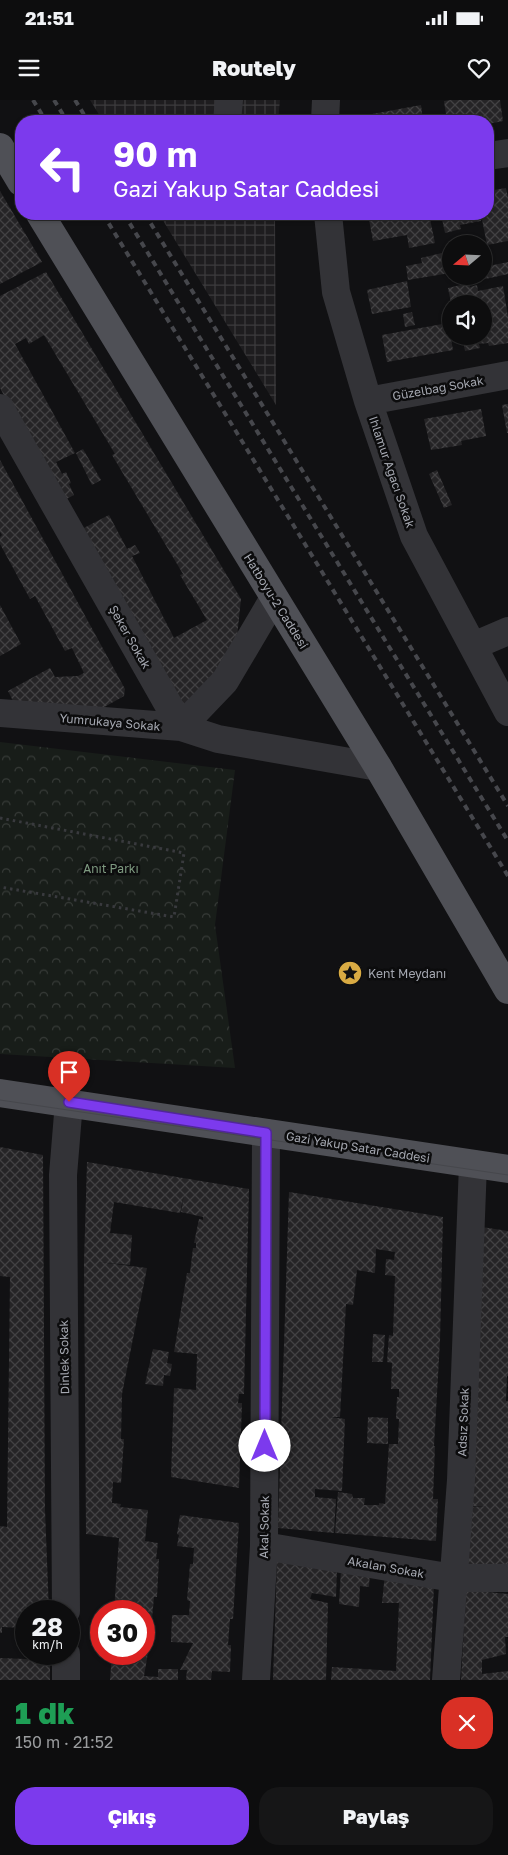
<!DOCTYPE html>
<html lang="tr">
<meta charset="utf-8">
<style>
body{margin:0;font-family:"Golos Text",sans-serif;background:#161617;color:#f1f3f6;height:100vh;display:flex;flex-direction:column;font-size:19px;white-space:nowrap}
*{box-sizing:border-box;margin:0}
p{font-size:16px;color:#9a9c9e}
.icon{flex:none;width:28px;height:28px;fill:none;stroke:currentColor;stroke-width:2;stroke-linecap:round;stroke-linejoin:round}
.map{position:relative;height:1580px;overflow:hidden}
.panel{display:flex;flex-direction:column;background:#0d0d0e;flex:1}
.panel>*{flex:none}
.banner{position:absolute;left:15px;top:15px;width:479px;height:105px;border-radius:20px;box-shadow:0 1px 4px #0004,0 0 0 1px #2d2d2e;background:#7c3aed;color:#fff;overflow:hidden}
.needle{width:32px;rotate:251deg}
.fabs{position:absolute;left:442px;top:135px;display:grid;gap:10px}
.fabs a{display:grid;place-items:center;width:50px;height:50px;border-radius:50%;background:#0d0d0e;box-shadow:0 1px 4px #0004,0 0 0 1px #2d2d2e;font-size:25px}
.speed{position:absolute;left:15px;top:1500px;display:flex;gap:10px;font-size:25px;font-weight:700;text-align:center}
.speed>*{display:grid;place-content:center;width:65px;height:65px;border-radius:50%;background:#0d0d0e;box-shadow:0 1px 4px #0004,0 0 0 1px #2d2d2e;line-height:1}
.speed small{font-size:12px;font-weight:400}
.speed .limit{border:8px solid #d22;background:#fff;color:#111}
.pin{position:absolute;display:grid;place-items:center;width:42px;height:42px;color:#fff;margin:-51px -21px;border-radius:50% 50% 50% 0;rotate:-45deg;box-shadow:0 0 5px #0007}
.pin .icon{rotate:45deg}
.me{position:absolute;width:55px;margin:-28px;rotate:0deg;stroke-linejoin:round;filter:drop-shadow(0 0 4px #0008)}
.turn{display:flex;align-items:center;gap:18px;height:105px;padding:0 15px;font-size:22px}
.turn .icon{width:65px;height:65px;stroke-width:2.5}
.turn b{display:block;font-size:35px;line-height:42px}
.round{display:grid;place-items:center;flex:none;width:52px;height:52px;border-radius:20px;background:#161617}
.overview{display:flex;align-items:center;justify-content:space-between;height:85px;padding:0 15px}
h1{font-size:30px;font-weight:800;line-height:38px;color:#1e9e55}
.button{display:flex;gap:10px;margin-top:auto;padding:10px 15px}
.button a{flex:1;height:58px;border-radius:20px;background:#7c3aed;color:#fff;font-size:20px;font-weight:800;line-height:58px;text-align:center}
.button a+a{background:#161617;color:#f1f3f6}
.status{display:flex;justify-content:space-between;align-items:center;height:35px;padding:0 25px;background:#0d0d0e;direction:ltr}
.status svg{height:14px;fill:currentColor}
header{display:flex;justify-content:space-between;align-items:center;height:65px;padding:0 15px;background:#0d0d0e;font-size:22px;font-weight:800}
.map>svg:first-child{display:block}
.industrial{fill:url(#industrial-grid)}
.forest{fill:url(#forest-crowns)}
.building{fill:url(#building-cross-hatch)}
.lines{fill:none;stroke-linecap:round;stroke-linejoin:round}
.path{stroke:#393a3e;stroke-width:3;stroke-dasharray:2.5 4;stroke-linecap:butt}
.minor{stroke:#333337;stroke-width:28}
.major{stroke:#4f5056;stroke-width:28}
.tram{stroke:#46474c;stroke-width:1}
.rail{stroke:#46474c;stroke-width:4;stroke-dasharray:6 5;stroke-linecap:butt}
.route-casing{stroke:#51269a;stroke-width:12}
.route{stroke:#7c3aed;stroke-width:9}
.labels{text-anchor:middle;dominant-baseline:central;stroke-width:5;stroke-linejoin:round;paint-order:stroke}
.street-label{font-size:12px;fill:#a5a8b1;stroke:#0c0c0d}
.park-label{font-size:12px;fill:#7e9a80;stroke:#0c0c0d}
.poi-label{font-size:12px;fill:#a5a8b1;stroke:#0c0c0d;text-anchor:start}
</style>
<div class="status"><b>21:51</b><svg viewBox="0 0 49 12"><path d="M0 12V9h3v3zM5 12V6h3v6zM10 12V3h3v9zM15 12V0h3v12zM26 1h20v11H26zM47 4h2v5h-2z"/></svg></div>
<header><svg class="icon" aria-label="menu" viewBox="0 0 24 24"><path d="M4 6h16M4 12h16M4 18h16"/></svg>Routely<svg class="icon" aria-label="heart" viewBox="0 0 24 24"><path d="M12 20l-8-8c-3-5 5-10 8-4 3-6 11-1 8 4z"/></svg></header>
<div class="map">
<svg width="508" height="1580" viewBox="0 0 508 1580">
<defs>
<pattern id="industrial-grid" width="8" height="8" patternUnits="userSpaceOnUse" patternTransform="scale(1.25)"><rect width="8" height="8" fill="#1e1d1f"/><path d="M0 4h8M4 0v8" fill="none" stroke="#3c3b3d"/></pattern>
<pattern id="forest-crowns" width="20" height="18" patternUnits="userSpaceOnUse" patternTransform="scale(1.25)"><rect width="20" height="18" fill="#181d19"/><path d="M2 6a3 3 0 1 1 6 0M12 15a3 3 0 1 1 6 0" fill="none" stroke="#373b38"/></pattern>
<pattern id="building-cross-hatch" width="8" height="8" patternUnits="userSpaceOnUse" patternTransform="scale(1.25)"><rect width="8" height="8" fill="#252426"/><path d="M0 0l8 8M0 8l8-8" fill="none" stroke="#424143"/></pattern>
</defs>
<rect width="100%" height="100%" fill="#111113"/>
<!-- industrial -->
<path class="industrial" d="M90 0H280L278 21H103Z
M159 114H275L276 305Z"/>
<!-- forest -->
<path class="forest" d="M0 642 235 670 215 825 235 968 0 954Z"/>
<!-- building -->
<path class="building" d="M451 0H500L503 21 488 24V21H447L444 1Z
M421 5 423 21H368L367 15Z
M506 88 508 98V141L487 145 481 114H488V91Z
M0 91 42 162 0 184Z
M368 114H429L435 143 409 148 407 135 373 141Z
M441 114H480L481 121 460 125 461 129 445 133Z
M446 152 450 173 408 180 406 166 422 163 421 158Z
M508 162V174L476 181 475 176H484V167Z
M46 172 241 499 235 556 177 611 78 431 109 415 127 449 135 445 140 453 132 456 174 538 207 520 180 475 183 474 112 355 115 354 44 235 29 244 26 238 15 244 75 353 56 362 62 374 66 372 71 383 69 384 74 395 59 403 44 369 0 288V196Z
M407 181 411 207 372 214 367 190Z
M469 183 470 187 477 185 478 191 503 186 508 217V243L489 246 488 243 479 244 480 248 465 251 462 236H484V204L451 203 448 188Z
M412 212 415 225 405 227 403 214Z
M448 223 453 250 387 262 382 235Z
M508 304V333H507L502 305Z
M481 309 486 336 461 341 462 345 431 350 424 319Z
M83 349 101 380 92 385 76 353Z
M0 360 125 589 124 596 99 610 19 613 8 591 50 568 55 577 78 576 84 573 72 548 65 551 35 496 30 499 0 444V437L2 435 0 432Z
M437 370 452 405 444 408 429 374Z
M0 505 21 544 0 556Z
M0 1047 43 1055 45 1410 49 1511H26V1528L2 1527V1533H0V1426L7 1427 10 1177 0 1176Z
M87 1062 249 1089 244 1294H239L238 1303H242L239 1388 171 1377 174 1288 196 1290 197 1254 174 1252 187 1173H190L193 1148H196V1143H194L199 1119 203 1120V1117L181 1112 184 1094 180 1113 114 1102 110 1133 132 1135 130 1165 98 1162 147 1168 122 1294 121 1339H124L121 1383 113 1382 112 1403 121 1404 120 1407 148 1410 145 1441 158 1443 156 1459H159L157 1497H154L150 1541 144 1576 158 1577V1569H178V1580H110L112 1554H144V1511H114L119 1438 86 1434 84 1162Z
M289 1092 443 1117 440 1241 434 1346H435L433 1399H438L436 1441 335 1433 338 1392 352 1394 353 1398H365L364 1405H379V1403L385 1404 389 1344H398L399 1319H396L397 1297H399V1289H391L392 1263 387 1262 389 1235 393 1236 395 1176 385 1175 386 1159 394 1160 395 1152 376 1149 375 1173 357 1170 353 1205 346 1204 340 1317H330L345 1319 342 1391 315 1389V1397L336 1399 334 1433 278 1428Z
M475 1126 508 1131V1276H507L506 1301H508V1465L466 1464 467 1407H488L467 1406Z
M373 1234 385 1235 383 1262H372Z
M153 1249 169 1252 167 1263 172 1264 170 1276 164 1275 163 1286 145 1284Z
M368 1317 388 1318V1344L367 1343Z
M180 1415 239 1423 233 1519H230L228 1545H231L230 1572 212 1571 211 1580H186L187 1570H180L193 1543 171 1542 172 1515H189L190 1501 187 1500 190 1464H193L194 1448 177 1446 179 1435 177 1434Z
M277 1461 337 1468 336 1497 312 1493 310 1499 328 1503 326 1580H273Z
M341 1469 370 1471 369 1487 360 1486 359 1507 339 1504Z
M385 1473 434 1484 430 1580H331L332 1567 396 1571 399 1503H382Z
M466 1490 508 1494V1537H505L506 1554 482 1560V1574L508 1571V1580H461Z
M0 1558 50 1560V1580H0Z"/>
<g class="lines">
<!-- path -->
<path class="path" d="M0 718 184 753 174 817 0 787"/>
<!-- minor -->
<path class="minor" d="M227 21 229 0
M325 21 326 0
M488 56 508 53
M328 114 336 192 368 301 414 436 508 612
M368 301 508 275
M0 308 181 627 225 581 274 498
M473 546 508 531
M0 613 181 627 218 639 378 667
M264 1446 453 1478H508
M66 1511 63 1075 69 1002
M66 1554V1580
M256 1580 264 1446 266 1033
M446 1580 461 1380 473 1064"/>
<!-- major -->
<path class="major" d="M0 47 21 82
M40 114 378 667 508 890
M0 993 508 1069"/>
<!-- tram -->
<path class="tram" d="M0 1000 508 1075"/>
<!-- rail -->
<path class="rail" d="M33 0 46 21
M54 0 67 21
M75 0 88 21
M103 114 508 776
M124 114 508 741
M145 114 508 706"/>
</g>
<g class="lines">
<!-- route casing -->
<g class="route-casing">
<path id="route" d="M69 1002 266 1033 265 1346"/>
</g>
<!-- route -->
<use href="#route" class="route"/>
</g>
<!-- icons -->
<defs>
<g id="sight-disc" transform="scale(1.25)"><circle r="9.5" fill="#d9ab43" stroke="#0c0c0d"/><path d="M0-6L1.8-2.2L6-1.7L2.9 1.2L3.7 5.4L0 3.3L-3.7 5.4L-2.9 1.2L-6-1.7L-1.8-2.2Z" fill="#111"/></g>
</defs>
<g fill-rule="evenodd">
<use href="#sight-disc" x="350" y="873"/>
</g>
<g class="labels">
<!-- street labels -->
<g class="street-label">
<text transform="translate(438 288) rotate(-10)">Güzelbağ Sokak</text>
<text transform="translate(392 372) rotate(71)">Ihlamur Ağacı Sokak</text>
<text transform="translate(276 501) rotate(58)">Hatboyu-2 Caddesi</text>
<text transform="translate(130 537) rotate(60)">Şeker Sokak</text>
<text transform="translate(110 622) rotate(5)">Yumrukaya Sokak</text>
<text transform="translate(358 1047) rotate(9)">Gazi Yakup Satar Caddesi</text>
<text transform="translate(64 1257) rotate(-91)">Dinlek Sokak</text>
<text transform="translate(463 1322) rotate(-88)">Adsız Sokak</text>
<text transform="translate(264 1427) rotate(-89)">Akal Sokak</text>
<text transform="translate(386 1467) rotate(10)">Akalan Sokak</text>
</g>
<!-- park labels -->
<g class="park-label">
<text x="111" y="768">Anıt Parkı</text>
</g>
<!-- poi labels -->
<g class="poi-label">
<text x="368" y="873">Kent Meydanı</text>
</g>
</g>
</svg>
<div class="fabs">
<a><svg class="needle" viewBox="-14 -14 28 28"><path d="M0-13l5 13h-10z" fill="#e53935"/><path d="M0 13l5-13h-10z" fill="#9a9c9e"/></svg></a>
<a><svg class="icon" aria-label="sound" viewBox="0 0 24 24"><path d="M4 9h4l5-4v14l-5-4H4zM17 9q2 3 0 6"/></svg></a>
</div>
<div class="speed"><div>28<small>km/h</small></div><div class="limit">30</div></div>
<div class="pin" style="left:69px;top:1002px;background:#d93025"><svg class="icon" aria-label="arrive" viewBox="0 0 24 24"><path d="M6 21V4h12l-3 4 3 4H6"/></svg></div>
<svg class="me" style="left:265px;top:1346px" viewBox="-20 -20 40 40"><circle r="19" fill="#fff"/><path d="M0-13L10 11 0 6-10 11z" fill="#7c3aed"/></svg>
<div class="banner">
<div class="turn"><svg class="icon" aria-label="left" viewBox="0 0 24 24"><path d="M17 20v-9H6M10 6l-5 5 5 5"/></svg><div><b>90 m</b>Gazi Yakup Satar Caddesi</div></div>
</div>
</div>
<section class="panel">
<div class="overview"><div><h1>1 dk</h1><p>150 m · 21:52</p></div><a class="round" style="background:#d93025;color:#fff"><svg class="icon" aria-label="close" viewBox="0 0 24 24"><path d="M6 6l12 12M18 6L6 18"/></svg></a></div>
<div class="button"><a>Çıkış</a><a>Paylaş</a></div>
</section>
